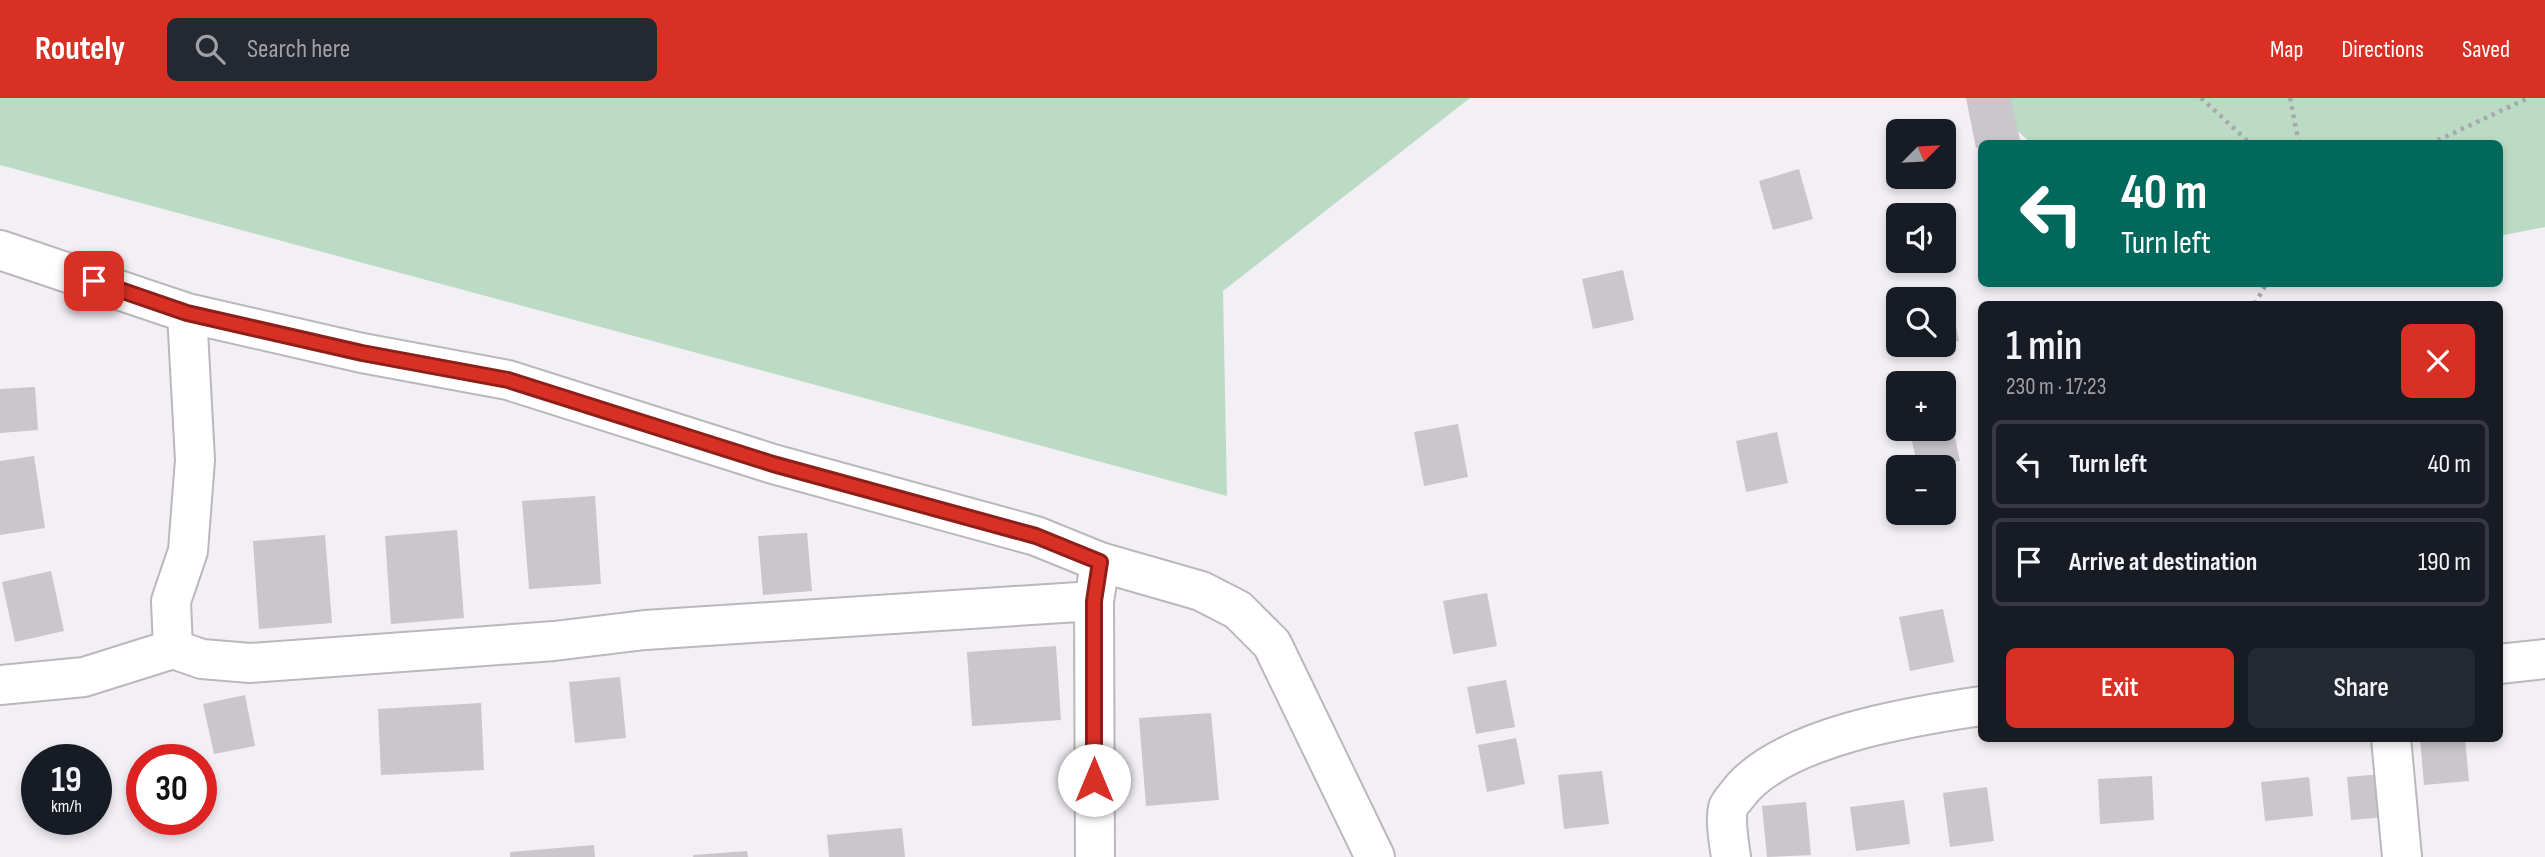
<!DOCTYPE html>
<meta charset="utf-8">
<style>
body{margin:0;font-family:"Sofia Sans Condensed",sans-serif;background:#242831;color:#f1f3f6;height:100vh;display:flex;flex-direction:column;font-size:26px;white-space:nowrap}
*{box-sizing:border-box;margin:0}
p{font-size:23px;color:#9ea1a6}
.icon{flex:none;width:38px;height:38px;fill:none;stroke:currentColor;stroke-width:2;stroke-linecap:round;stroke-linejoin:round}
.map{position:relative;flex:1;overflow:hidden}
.side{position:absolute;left:1978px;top:203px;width:525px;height:441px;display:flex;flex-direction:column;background:#171b24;border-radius:10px;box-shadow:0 4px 10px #0003}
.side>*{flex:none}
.guide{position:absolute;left:1978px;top:42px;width:525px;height:147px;border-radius:10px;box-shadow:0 4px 10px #0003;background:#00695c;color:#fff;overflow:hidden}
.needle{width:46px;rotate:66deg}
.controls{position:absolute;left:1886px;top:21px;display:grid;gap:14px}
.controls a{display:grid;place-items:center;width:70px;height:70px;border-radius:10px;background:#171b24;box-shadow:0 4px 10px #0003;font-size:35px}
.speed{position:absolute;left:21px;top:646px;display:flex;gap:14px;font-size:35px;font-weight:700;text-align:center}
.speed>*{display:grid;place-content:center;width:91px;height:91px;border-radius:50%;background:#171b24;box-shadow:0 4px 10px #0003;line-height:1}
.speed small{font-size:18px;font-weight:400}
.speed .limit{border:10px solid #d22;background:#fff;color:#111}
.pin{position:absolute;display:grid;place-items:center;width:60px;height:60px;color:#fff;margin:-30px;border-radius:14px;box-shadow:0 4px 10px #0006}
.me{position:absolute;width:77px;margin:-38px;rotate:0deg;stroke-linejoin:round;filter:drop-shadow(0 0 5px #0008)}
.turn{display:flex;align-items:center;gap:24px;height:147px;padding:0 28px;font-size:32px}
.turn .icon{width:91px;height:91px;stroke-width:2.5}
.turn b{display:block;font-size:49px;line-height:60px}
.round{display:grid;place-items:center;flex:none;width:74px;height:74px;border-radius:10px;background:#242831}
.overview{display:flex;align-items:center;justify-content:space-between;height:119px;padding:0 28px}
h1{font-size:42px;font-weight:600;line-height:52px}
.cta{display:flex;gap:14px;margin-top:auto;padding:14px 28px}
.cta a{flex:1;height:80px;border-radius:10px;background:#d93025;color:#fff;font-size:28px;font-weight:600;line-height:80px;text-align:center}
.cta a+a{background:#242831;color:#f1f3f6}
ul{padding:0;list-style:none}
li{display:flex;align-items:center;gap:21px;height:88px;margin:0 14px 10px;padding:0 14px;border:4px solid #363941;border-radius:10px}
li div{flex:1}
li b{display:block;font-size:26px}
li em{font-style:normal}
header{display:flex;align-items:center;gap:42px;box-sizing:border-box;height:98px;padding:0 35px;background:#d93025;color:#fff}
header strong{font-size:33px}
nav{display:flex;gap:38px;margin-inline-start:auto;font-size:24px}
.search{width:490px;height:63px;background:#242831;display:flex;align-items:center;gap:18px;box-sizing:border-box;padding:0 24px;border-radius:10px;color:#9ea1a6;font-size:26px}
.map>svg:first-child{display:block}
.green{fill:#bbdbc4}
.building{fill:#c9c6cc}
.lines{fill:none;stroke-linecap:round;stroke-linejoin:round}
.minor-casing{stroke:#bbb7bd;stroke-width:42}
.path{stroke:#aaa7ac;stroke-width:4.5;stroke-dasharray:3.5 5;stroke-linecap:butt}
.minor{stroke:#fff;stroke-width:38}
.route-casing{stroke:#8d1f18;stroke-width:18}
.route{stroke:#d93025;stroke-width:12}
</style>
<header>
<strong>Routely</strong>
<div class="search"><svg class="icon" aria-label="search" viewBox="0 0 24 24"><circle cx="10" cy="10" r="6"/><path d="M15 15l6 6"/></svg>Search here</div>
<nav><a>Map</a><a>Directions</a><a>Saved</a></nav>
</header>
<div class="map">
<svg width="2545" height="759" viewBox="0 0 2545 759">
<rect width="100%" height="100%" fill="#f2eff5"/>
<!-- green -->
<path class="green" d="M0 0H1470L1223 193 1227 398 0 67Z
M1981 0H2545V129L2499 138V46L2031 45Z"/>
<!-- building -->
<path class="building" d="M1966 0H2011L2020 42 1981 46V49L1976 50Z
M1799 71 1813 121 1773 132 1759 83Z
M1623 172 1634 222 1593 231 1582 181Z
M1948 190 1959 243 1944 246V201H1905V199Z
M1914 247H1934V248L1915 252Z
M35 289 38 332 0 335V291Z
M1949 313 1960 363 1933 369H1918L1909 331H1944V314Z
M1458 326 1468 379 1424 388 1414 334Z
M1777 334 1788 385 1746 394 1736 343Z
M34 358 45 430 0 437V363Z
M595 398 601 486 529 491 522 403Z
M457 432 464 520 391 526 385 438Z
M807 435 812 493 763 497 758 438Z
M325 437 332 525 259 531 253 443Z
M51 473 64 533 15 544 2 484Z
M1487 495 1497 548 1453 556 1443 503Z
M1943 511 1954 564 1910 573 1899 519Z
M1056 548 1061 622 972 628 967 554Z
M620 579 626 640 575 645 569 584Z
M1506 582 1515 629 1476 636 1467 589Z
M245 597 255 648 214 656 203 606Z
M481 605 484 672 381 677 378 611Z
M1211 615 1219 702 1146 708 1139 620Z
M1516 640 1525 686 1487 694 1478 647Z
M2420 640H2465L2469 683 2424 687Z
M1602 673 1609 726 1564 731 1558 677Z
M2383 676 2386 719 2351 722 2347 679Z
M2152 678 2154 722 2100 726 2098 681Z
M2309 679 2313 718 2265 723 2261 684Z
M1987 689 1994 743 1950 749 1943 695Z
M1904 702 1910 746 1856 753 1850 709Z
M1806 704 1811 757 1767 759 1762 708Z
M902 730 905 759H829L827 737Z
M594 747 595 759H510V754Z
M747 753 748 759H693V757Z"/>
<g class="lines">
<!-- minor casing -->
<g class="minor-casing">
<path id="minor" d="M0 152 187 215 362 255 508 282 773 366 1036 438 1100 464 1201 493 1238 512 1272 546 1375 759
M173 551 202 561 250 565 554 543 645 532 1094 503
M2499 566 2545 561
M0 587 84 579 173 551 171 503 188 453 195 362 187 215
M2391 640 2402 759
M1095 759 1094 503 1098 478
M1731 759C1729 745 1725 724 1728 710 1729 706 1734 701 1737 697 1779 639 1913 618 1981 608"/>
</g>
<!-- path -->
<path class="path" d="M2201 0 2251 46
M2290 0 2299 46
M2430 46 2528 0
M2255 206 2266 186"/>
<!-- minor -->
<use href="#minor" class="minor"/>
</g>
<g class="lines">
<!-- route casing -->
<g class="route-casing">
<path id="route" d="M94 183 187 215 362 255 508 282 773 366 1036 438 1100 464 1094 503V682"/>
</g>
<!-- route -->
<use href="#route" class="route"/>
</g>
</svg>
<div class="controls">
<a><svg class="needle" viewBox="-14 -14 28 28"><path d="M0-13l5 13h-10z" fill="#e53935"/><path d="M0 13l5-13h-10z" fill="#9ea1a6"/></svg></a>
<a><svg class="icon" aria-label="sound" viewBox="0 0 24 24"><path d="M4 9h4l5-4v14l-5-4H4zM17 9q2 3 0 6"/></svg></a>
<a><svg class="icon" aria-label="search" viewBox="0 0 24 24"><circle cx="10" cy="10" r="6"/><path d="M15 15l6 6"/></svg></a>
<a>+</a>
<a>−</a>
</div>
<div class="speed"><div>19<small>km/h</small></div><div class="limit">30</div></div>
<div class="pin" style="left:94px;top:183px;background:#d93025"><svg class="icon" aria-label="arrive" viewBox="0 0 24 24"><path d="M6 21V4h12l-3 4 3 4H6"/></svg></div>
<svg class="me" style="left:1094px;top:682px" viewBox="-20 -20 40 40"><circle r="19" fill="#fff"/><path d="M0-13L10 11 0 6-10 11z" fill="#d93025"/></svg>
<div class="guide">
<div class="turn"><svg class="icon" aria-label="left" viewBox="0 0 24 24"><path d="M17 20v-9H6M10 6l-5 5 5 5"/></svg><div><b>40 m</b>Turn left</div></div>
</div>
<section class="side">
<div class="overview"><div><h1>1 min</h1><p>230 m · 17:23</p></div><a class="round" style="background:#d93025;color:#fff"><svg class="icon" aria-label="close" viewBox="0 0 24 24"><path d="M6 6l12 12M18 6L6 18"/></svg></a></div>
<ul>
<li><svg class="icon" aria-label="left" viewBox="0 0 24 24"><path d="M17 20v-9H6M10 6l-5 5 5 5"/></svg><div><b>Turn left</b></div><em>40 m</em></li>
<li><svg class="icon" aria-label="arrive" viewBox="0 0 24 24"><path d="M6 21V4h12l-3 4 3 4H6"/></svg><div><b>Arrive at destination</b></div><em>190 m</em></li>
</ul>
<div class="cta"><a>Exit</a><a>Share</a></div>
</section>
</div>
